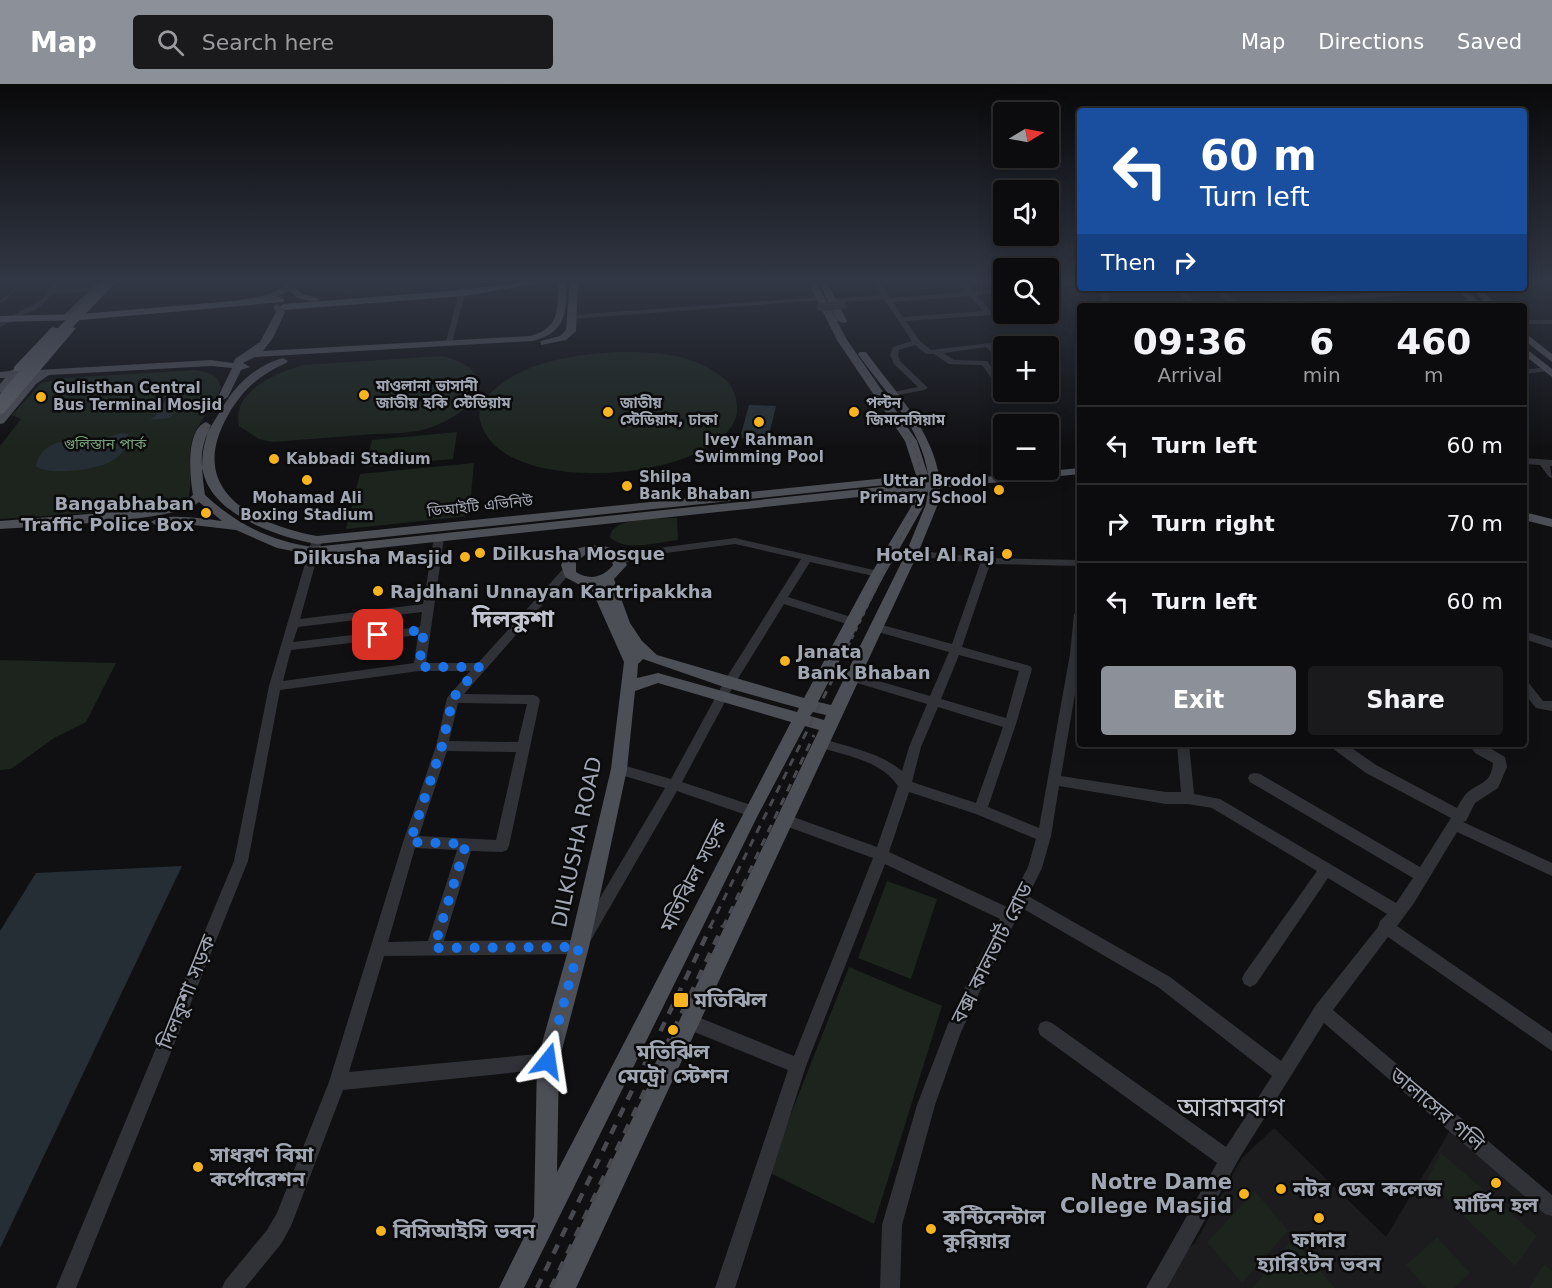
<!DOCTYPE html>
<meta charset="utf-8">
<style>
body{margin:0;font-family:"DejaVu Sans","Noto Sans Bengali",sans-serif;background:#1a1a1c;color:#f1f3f6;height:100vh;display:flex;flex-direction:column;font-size:22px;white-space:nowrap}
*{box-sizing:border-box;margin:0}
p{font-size:20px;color:#9a9b9e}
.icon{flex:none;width:33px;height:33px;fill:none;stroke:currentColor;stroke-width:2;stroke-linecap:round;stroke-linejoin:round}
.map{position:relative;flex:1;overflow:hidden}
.panel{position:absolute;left:1077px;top:219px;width:450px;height:444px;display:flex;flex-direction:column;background:#0c0c0e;border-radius:6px;box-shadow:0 3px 15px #0003,0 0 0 2px #2c2c2e}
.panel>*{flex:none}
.top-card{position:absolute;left:1077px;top:24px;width:450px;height:183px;border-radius:6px;box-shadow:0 3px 15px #0003,0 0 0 2px #2c2c2e;background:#1a4fa0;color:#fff;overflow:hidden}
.needle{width:39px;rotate:80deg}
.tools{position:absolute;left:993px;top:18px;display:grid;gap:12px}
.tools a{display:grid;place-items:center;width:66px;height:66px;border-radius:6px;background:#0c0c0e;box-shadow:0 3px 15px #0003,0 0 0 2px #2c2c2e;font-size:30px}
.pin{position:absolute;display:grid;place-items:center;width:51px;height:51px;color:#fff;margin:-26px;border-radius:12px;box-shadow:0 3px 9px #0006}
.me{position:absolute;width:66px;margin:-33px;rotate:15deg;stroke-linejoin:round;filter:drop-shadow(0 0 4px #0008)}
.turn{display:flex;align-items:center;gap:21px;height:126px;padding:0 24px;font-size:27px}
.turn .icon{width:78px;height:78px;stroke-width:2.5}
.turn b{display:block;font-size:42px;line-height:51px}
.then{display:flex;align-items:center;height:57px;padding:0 24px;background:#0003;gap:12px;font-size:22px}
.eta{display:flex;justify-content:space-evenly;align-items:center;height:102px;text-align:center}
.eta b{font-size:36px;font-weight:800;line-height:42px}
.primary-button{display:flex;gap:12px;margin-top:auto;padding:12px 24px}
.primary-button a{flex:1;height:69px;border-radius:6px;background:#8c9099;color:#fff;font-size:24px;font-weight:800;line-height:69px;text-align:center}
.primary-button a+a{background:#1a1a1c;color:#f1f3f6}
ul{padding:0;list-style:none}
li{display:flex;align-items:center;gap:18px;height:78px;padding:0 24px;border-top:2px solid #2c2c2e}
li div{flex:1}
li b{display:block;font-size:22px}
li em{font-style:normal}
header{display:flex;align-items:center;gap:36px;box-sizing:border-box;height:84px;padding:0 30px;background:#8c9099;color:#fff}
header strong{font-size:28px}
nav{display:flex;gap:33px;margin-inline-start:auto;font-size:21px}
.search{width:420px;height:54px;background:#1a1a1c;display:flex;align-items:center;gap:15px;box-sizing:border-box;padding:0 21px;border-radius:6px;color:#9a9b9e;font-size:22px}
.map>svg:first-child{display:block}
.built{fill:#1c1c1f}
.green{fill:#1c241d}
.water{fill:#262e35}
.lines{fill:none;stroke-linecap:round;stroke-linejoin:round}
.stream{stroke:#262e35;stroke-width:2}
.minor{fill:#313237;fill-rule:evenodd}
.major{fill:#4d4f56;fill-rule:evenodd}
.highway{fill:#5d6068;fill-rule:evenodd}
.rail-far2{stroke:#484a50;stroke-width:2;stroke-dasharray:4.5 4;stroke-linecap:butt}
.rail-far1{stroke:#484a50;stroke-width:3;stroke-dasharray:8 7;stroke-linecap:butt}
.rail{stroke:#484a50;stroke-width:4.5;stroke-dasharray:10 9;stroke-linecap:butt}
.minor-bridge{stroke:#313237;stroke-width:8}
.highway-bridge{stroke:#5d6068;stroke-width:10}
.route{stroke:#1a73e8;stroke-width:10;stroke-dasharray:0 18}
.poi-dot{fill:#f8b321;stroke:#0b0b0c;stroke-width:2}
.labels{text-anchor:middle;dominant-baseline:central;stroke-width:5;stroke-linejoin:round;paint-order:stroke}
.far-poi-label{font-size:15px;font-weight:bold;fill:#a1a6b3;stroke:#0b0b0c;text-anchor:start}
.far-park-label{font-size:15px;fill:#769f79;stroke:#0b0b0c}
.far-street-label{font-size:15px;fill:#a1a6b3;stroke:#0b0b0c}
.poi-label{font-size:18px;font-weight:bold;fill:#a1a6b3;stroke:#0b0b0c;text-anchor:end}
.near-street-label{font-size:21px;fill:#a1a6b3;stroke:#0b0b0c}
.near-poi-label{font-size:21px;font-weight:bold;fill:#a1a6b3;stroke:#0b0b0c;text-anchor:start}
.district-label{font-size:24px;font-weight:bold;fill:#c2c5cf;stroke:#0b0b0c}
.near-quarter-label{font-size:26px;fill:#c2c5cf;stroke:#0b0b0c}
</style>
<header>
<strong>Map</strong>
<div class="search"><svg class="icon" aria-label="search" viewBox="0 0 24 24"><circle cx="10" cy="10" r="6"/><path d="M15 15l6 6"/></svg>Search here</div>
<nav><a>Map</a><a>Directions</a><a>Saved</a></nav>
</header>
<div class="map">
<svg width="1552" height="1204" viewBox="0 0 1552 1204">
<rect width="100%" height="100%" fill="#101012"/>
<!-- built -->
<path class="built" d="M1452 1043 1552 1128V1204H1156L1171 1176 1195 1159 1242 1074 1274 1044 1386 1153Z"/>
<!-- green -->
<path class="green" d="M348 196H429L427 204 342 210Z
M616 268C655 268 696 269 727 297 733 303 736 312 737 321 744 391 519 419 484 347 478 336 477 324 486 314 517 278 572 271 616 268Z
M443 272C509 291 472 329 429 344 411 350 392 349 374 350 340 353 306 355 272 358L259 355 239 342C231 307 276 289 303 281Z
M196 286C208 289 218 290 221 303 216 321 200 335 193 353 186 374 194 395 188 415L173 423 0 435V362L21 335 12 331 41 299 66 294Z
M457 348 453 375 365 383 372 356Z
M474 379 469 432 346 445 360 390Z
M677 434 678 456C658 458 626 469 610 453 612 432 660 435 677 434Z
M0 576 116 579 86 638 54 654 11 685 0 686Z
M887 797 937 815 911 895 858 874Z
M849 883 942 922 874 1140 768 1088Z
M1441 1069 1537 1152 1515 1182 1427 1096Z
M1255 1107 1288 1147 1242 1199 1207 1158Z
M1437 1153 1470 1189 1454 1204H1426L1406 1181Z
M1293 1154 1335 1204H1253Z
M1544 1180 1552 1187V1204H1529Z"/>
<!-- water -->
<path class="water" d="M189 302 170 334 150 336 156 332 159 324 173 308 169 304Z
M749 321 776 322 768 355 740 354Z
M121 349 128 350 129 358C124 367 119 373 110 378 95 386 49 392 36 382 42 353 75 355 97 355 105 354 114 351 121 349Z
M182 782 0 1164V847L36 789Z"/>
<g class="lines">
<!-- stream -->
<path class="stream" d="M1 218 25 196"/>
<!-- minor -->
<path class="minor" d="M56 196H63L56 205 95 203 98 205 95 207 53 210 38 224 0 243V238L42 216 46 210V207L49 206Z
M872 196H879L890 214 966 208 957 196H964L973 207 1004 205V209L977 211 990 227 1004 226V230H1007L906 237 919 256 931 266 991 259 1004 273V280L986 263 943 269 954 276 987 277 1002 297 1001 299H995L982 281 949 280 934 270H926L915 261 899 266 898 271 900 277 928 304 924 306 888 313V309L918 303 894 280 890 271 893 263 912 257 884 215 832 219 829 217 832 215 882 211ZM970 212 983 227 903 233 893 218Z
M1080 197V201L1048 205V201Z
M463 203 466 205 452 259 445 261 460 205Z
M1103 204H1109V222H1101Z
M1121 204H1133L1130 206Z
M1173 204H1180L1199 222H1191Z
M1213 204H1220L1237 219 1436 204 1395 212 1251 222H1232Z
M820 213 823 215 822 216 572 235 568 233 572 231Z
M1058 222 1062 224 1060 225 1048 227V223Z
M1524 236H1552V240H1524Z
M1546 283 1550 285 1549 287 1524 290V286Z
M1524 374 1552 376V382H1550L1552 394 1549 393 1540 381 1524 380Z
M439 451 444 454 426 579H478L564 484H572L573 486 464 610 534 611 538 613 540 616 509 762 507 766 502 768 471 767 444 857 575 856 665 704 614 689 612 685 614 681 619 680 671 695 725 596 801 475 735 460 666 469 620 480 615 477 616 475 666 463 735 454 878 487 883 490 878 493 810 478 788 513 857 535 859 538 853 542 784 520 734 601 682 698 757 723 759 727 757 731 752 733 677 707 584 868 579 870 384 872 349 988 548 969 554 971 556 977 554 983 548 985 343 1006 291 1142 281 1160 245 1204H222L225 1197 267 1146 277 1129 329 998 403 758 436 662 447 614 470 587H419L280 606 248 777 76 1204H56L234 777 269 602 312 456 317 453 322 456 300 535 423 520 434 454ZM422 528 420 543 293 558 298 543ZM418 551 414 579 283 597 291 566ZM458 619 527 620 518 658 449 657ZM447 667 516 668 496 756 419 752ZM415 764 457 766 428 857 388 858Z
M912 466 986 474 1080 476V482L990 480 962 563 1030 582 1032 585 1016 640 988 723 1039 744 1070 570 1074 530 1080 526V581L1061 692 1166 708H1181L1177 660H1189L1194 710 1220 715 1396 819 1413 794 1250 698 1248 694 1250 690 1255 689 1260 690 1420 783 1451 734 1366 689 1332 664 1331 660H1346L1376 681 1457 724C1459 720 1462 715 1465 711 1477 698 1491 702 1493 679L1475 669 1469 660H1483L1505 673 1507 683 1498 704 1475 719 1466 737 1463 738 1552 779V792L1457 748 1414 819 1397 842 1552 949V967L1388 853 1333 926 1552 1111V1132L1545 1130 1324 939 1240 1073 1167 1204H1146L1217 1079 1040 951 1038 945 1040 939 1046 937 1052 939 1226 1063 1272 992 1158 903 1022 824 986 894 961 948 935 1021 902 1141 900 1204H880L882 1141 917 1021 948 940 974 884 1000 835 885 780 806 982 735 1204H715L788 986 682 943 680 937 682 931 688 929 794 972 873 774 780 740 778 736 780 732 785 730 877 763 898 702C881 676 843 671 815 662L814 659 815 656 820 654C848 663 879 668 902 687L909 663 927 620 847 596 845 593 851 589 930 612 949 568 871 546 869 543 875 539 952 560 980 480 908 471 907 469ZM959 571 1019 587 1006 634 941 615ZM938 623 1003 643 976 719 912 698 921 663ZM1059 702 1166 720H1188L1212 724 1317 787 1244 890 1242 895 1244 900 1250 903 1256 900 1328 794 1387 830 1380 837 1378 843 1316 921 1281 977 1170 893 1028 812 1042 784 1051 752ZM909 708 976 730 1036 755 1028 783 1007 823 889 768Z
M1524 547 1552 556V564L1524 555Z
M1524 597 1528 598 1543 617H1552V627L1536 624 1524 609Z"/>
<!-- major -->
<path class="major" d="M559 196H567C565 228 569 247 533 257L255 273 243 279 250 283 241 286 228 313 223 316 218 313 232 284 211 282 49 291 36 300 4 339 0 340V330L28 296 35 292 16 293 4 308 0 309V300L5 294H0V288L10 287 16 284 21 287 211 276 233 279 235 275 260 258 276 228 273 223 277 220 285 228 273 254 263 267 530 252C561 244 557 224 559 196Z
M570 196H578L576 247 566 256 541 261V257L560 252 566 246Z
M807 196H815L847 256 917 357 928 391C922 344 884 307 858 270L860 268H866C895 308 933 346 940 397L1080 384V390L940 404 938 420 918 469 576 1204H551L819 646 805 642 758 731 524 1204H499L534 1133 537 977 569 863 611 685 624 578 590 502 578 500 565 493 561 481C570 459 602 457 620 468L627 481 614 495 630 539 642 557 657 571 804 614 871 490 911 423 916 407 313 471 277 464 236 446 193 441 157 442 151 438C163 428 206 435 222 437L199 418C177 438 37 442 0 445V437L165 424 185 418 193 411C190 393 185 346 206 338L211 341C200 365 201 385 205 411 236 440 271 457 313 463L929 398 928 395 923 397 317 460C269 451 187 423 204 359 207 347 215 336 221 326 235 301 255 282 283 274L288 277 286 279C258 292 242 306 227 333 186 407 254 440 317 452L916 391 905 357 837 256ZM928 405 926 420 906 469 831 621 818 618 885 490 923 423ZM597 469 611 473 613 481C604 493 590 497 576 488V478L585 471ZM643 575 724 603 799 624 797 628 658 589 637 594 638 580ZM658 599 791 638 557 1088 559 977 589 863 627 685 635 607ZM813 628 826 631 824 636 810 632Z
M818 196H826L847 237 845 239 837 237Z
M96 200 103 202 70 235H64V231Z
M286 202 290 205 289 207 269 216 233 221 229 218 267 211Z
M294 203 303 210 320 215 316 218 297 214 290 206Z
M1456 204H1465L1482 222H1473Z
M1472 204H1481L1497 222H1488Z
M1524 248 1552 270V278L1524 256Z
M1524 263 1552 285V293L1524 271Z
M1524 428 1552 435V443L1524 436Z"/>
<!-- highway -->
<path class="highway" d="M534 196H560L463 212 284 226 279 223 284 220 463 206Z
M280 213 285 216 283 218 81 236 0 238V232L81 230Z
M67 242 76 244 4 329 0 330V320Z
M52 243 61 245 22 287H14V283Z"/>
<!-- rail-far2 -->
<path class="rail-far2" d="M811 196 829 233 916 366C922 389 920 408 912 430L846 567"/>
<!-- rail-far1 -->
<path class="rail-far1" d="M710 843 847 566
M723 843 814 651"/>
<!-- rail -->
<path class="rail" d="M537 1204 711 842
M551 1204 723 842"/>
<!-- minor-bridge -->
<path class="minor-bridge" d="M821 223 842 221"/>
<!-- highway-bridge -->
<path class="highway-bridge" d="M0 318 40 270 111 196"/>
</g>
<!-- sky -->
<linearGradient id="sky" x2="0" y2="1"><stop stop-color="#09090a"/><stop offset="0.54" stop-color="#313744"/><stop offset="1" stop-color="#313744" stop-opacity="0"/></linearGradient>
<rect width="1552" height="365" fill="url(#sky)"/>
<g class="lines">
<!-- route -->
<path class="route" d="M378 551 424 546 419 583H479L453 614 442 662 410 758 466 760 434 864 579 863 548 977"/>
</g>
<!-- markers -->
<g class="poi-dot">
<circle cx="364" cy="311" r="6"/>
<circle cx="41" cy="313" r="6"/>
<circle cx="608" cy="328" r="6"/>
<circle cx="854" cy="328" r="6"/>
<circle cx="759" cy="338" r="6"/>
<circle cx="274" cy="375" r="6"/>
<circle cx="307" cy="396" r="6"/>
<circle cx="627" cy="402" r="6"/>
<circle cx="999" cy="406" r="6"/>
<circle cx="206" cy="429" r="6"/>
<circle cx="480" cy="469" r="6"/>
<circle cx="1007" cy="470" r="6"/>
<circle cx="465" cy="473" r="6"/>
<circle cx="378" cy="507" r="6"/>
<circle cx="785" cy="577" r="6"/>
<rect x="673" y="908" width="16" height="16" rx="3"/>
<circle cx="673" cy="946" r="6"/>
<circle cx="198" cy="1083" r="6"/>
<circle cx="1496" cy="1099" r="6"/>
<circle cx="1281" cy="1105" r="6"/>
<circle cx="1244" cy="1110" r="6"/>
<circle cx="1319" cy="1134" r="6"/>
<circle cx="931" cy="1145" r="6"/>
<circle cx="381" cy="1147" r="6"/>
</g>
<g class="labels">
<!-- far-poi labels -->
<g class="far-poi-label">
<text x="376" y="302">মাওলানা ভাসানী<tspan x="376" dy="17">জাতীয় হকি স্টেডিয়াম</tspan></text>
<text x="53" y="304">Gulisthan Central<tspan x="53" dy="17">Bus Terminal Mosjid</tspan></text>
<text x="620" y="319">জাতীয়<tspan x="620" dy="17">স্টেডিয়াম, ঢাকা</tspan></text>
<text x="866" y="319">পল্টন<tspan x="866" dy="17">জিমনেসিয়াম</tspan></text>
<text x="759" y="356" text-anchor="middle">Ivey Rahman<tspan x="759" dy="17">Swimming Pool</tspan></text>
<text x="286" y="375">Kabbadi Stadium</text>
<text x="639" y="393">Shilpa<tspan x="639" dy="17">Bank Bhaban</tspan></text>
<text x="987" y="397" text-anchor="end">Uttar Brodol<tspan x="987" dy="17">Primary School</tspan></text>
<text x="307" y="414" text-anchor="middle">Mohamad Ali<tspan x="307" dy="17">Boxing Stadium</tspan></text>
</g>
<!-- far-park labels -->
<g class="far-park-label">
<text x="105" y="360">গুলিস্তান পার্ক</text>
</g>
<!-- far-street labels -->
<g class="far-street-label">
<text transform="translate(480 422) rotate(-6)">ডিআইটি এভিনিউ</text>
</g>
<!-- poi labels -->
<g class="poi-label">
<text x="194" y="419">Bangabhaban<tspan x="194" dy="21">Traffic Police Box</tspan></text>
<text x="492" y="469" text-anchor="start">Dilkusha Mosque</text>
<text x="995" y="470">Hotel Al Raj</text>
<text x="453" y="473">Dilkusha Masjid</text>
<text x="390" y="507" text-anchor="start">Rajdhani Unnayan Kartripakkha</text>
<text x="797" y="567" text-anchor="start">Janata<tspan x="797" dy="21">Bank Bhaban</tspan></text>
</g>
<!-- near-street labels -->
<g class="near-street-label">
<text transform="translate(577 758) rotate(-78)">DILKUSHA ROAD</text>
<text transform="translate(694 792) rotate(-63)">মতিঝিল সড়ক</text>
<text transform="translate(992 869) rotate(-63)">বক্স কালভার্ট রোড</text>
<text transform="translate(187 908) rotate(-68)">দিলকুশা সড়ক</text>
<text transform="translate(1437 1025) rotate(40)">ডালাসের গলি</text>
</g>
<!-- near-poi labels -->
<g class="near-poi-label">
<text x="694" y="916">মতিঝিল</text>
<text x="673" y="968" text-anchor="middle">মতিঝিল<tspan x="673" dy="24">মেট্রো স্টেশন</tspan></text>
<text x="210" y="1071">সাধরণ বিমা<tspan x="210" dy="24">কর্পোরেশন</tspan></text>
<text x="1232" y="1098" text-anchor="end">Notre Dame<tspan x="1232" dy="24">College Masjid</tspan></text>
<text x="1293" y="1105">নটর ডেম কলেজ</text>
<text x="1496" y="1121" text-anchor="middle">মার্টিন হল</text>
<text x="943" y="1133">কন্টিনেন্টাল<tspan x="943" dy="24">কুরিয়ার</tspan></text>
<text x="393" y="1147">বিসিআইসি ভবন</text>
<text x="1319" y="1156" text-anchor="middle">ফাদার<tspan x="1319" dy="24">হ্যারিংটন ভবন</tspan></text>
</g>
<!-- district labels -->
<g class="district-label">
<text x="513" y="535">দিলকুশা</text>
</g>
<!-- near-quarter labels -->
<g class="near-quarter-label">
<text x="1231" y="1023">আরামবাগ</text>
</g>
</g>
</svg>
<div class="tools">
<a><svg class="needle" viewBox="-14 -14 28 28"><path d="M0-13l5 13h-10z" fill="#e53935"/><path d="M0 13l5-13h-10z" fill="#9a9b9e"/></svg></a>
<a><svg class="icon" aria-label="sound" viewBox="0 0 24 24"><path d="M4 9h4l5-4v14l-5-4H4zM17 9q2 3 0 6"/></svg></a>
<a><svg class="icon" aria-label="search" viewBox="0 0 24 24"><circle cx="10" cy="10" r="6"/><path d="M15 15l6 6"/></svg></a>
<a>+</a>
<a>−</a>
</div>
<div class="pin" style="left:378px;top:551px;background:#d93025"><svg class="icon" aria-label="arrive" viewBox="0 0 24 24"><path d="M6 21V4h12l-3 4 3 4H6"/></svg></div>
<svg class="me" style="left:548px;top:977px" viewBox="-20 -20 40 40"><path d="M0-17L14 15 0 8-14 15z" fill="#1a73e8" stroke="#fff" stroke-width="4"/></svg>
<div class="top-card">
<div class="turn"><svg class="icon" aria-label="left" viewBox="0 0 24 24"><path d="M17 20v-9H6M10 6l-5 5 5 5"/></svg><div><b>60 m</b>Turn left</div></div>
<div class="then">Then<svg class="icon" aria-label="right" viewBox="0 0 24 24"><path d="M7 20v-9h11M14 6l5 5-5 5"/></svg></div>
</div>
<section class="panel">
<div class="eta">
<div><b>09:36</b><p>Arrival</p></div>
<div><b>6</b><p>min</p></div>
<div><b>460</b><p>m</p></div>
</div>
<ul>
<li><svg class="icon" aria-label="left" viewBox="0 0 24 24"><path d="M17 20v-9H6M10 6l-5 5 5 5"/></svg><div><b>Turn left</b></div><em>60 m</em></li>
<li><svg class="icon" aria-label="right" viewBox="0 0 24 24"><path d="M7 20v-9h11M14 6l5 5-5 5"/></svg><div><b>Turn right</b></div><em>70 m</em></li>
<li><svg class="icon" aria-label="left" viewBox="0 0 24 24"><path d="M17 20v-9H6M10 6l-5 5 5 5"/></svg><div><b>Turn left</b></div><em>60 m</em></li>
</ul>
<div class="primary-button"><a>Exit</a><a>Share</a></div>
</section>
</div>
